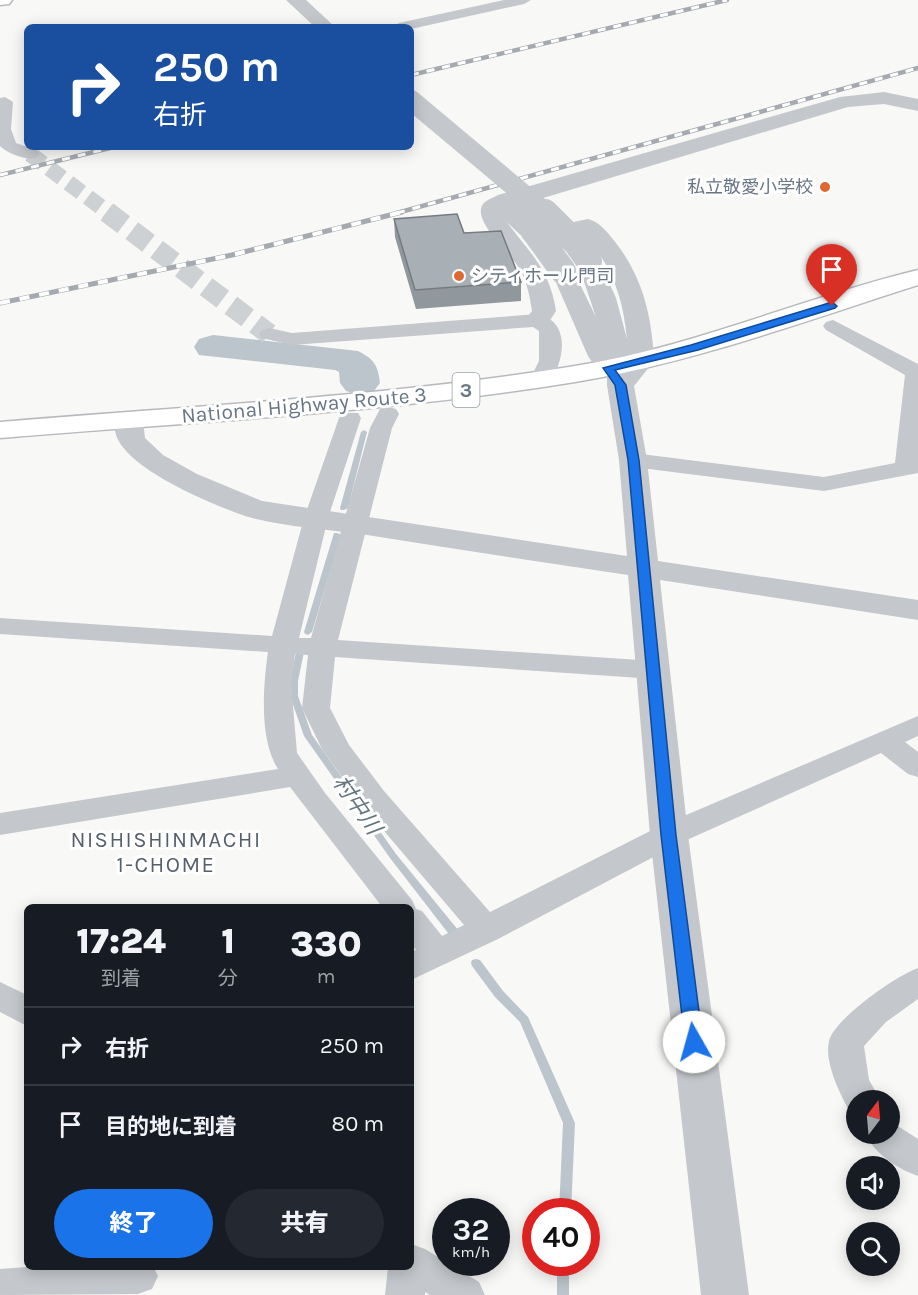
<!DOCTYPE html>
<html lang="ja">
<meta charset="utf-8">
<style>
body{margin:0;font-family:Karla,"Noto Sans JP",sans-serif;background:#242831;color:#f1f3f6;height:100vh;display:flex;flex-direction:column;font-size:22px;white-space:nowrap}
*{box-sizing:border-box;margin:0}
p{font-size:20px;color:#9ea1a6}
.icon{flex:none;width:33px;height:33px;fill:none;stroke:currentColor;stroke-width:2;stroke-linecap:round;stroke-linejoin:round}
.map{position:relative;flex:1;overflow:hidden}
.side{position:absolute;left:24px;top:904px;width:390px;height:366px;display:flex;flex-direction:column;background:#171b24;border-radius:9px;box-shadow:0 3px 15px #0003}
.side>*{flex:none}
.hud{position:absolute;left:24px;top:24px;width:390px;height:126px;border-radius:9px;box-shadow:0 3px 15px #0003;background:#1a4fa0;color:#fff;overflow:hidden}
.needle{width:39px;rotate:16deg}
.tools{position:absolute;left:846px;top:1090px;display:grid;gap:12px}
.tools a{display:grid;place-items:center;width:54px;height:54px;border-radius:50%;background:#171b24;box-shadow:0 3px 15px #0003;font-size:30px}
.speed{position:absolute;left:432px;top:1198px;display:flex;gap:12px;font-size:30px;font-weight:700;text-align:center}
.speed>*{display:grid;place-content:center;width:78px;height:78px;border-radius:50%;background:#171b24;box-shadow:0 3px 15px #0003;line-height:1}
.speed small{font-size:15px;font-weight:400}
.speed .limit{border:9px solid #d22;background:#fff;color:#111}
.pin{position:absolute;display:grid;place-items:center;width:51px;height:51px;color:#fff;margin:-62px -26px;border-radius:50% 50% 50% 0;rotate:-45deg;box-shadow:0 0 6px #0007}
.pin .icon{rotate:45deg}
.me{position:absolute;width:66px;margin:-33px;rotate:353deg;stroke-linejoin:round;filter:drop-shadow(0 0 4px #0008)}
.turn{display:flex;align-items:center;gap:21px;height:126px;padding:0 30px;font-size:27px}
.turn .icon{width:78px;height:78px;stroke-width:2.5}
.turn b{display:block;font-size:42px;line-height:51px}
.eta{display:flex;justify-content:space-evenly;align-items:center;height:102px;text-align:center}
.eta b{font-size:36px;font-weight:800;line-height:42px}
.action{display:flex;gap:12px;margin-top:auto;padding:12px 30px}
.action a{flex:1;height:69px;border-radius:36px;background:#1a73e8;color:#fff;font-size:24px;font-weight:800;line-height:69px;text-align:center}
.action a+a{background:#242831;color:#f1f3f6}
ul{padding:0;list-style:none}
li{display:flex;align-items:center;gap:18px;height:78px;padding:0 30px;border-top:2px solid #363941}
li div{flex:1}
li b{display:block;font-size:22px}
li em{font-style:normal}
.map>svg:first-child{display:block}
.lines{fill:none;stroke-linecap:round;stroke-linejoin:round}
.stream{fill:#bcc5cb;fill-rule:evenodd}
.river{fill:#bcc5cb;fill-rule:evenodd}
.minor-tunnel-far1{stroke:#cdd1d4;stroke-width:16;stroke-dasharray:16 8;stroke-linecap:butt}
.minor-tunnel{stroke:#cdd1d4;stroke-width:21;stroke-dasharray:21 10;stroke-linecap:butt}
.trunk-casing{stroke:#b7babd;stroke-width:3}
.minor{fill:#c4c7cb;fill-rule:evenodd}
.tertiary{fill:#c4c7cb;fill-rule:evenodd}
.trunk{fill:#fff;fill-rule:evenodd}
.rail-far1-casing{stroke:#a5aab0;stroke-width:4.5}
.rail-casing{stroke:#a5aab0;stroke-width:5}
.rail-far1{stroke:#fff;stroke-width:3;stroke-dasharray:8;stroke-linecap:butt}
.rail{stroke:#fff;stroke-width:4;stroke-dasharray:10;stroke-linecap:butt}
.tertiary-bridge-far1{stroke:#c4c7cb;stroke-width:20}
.tertiary-bridge{stroke:#c4c7cb;stroke-width:26}
.wall{fill:#90979d}
.building{fill:#a8b0b6;stroke:#767b7f;stroke-width:1.5}
.route{fill:#1a73e8;stroke:#114b97;stroke-width:1.5}
.poi-dot{fill:#dd6831;stroke:#fff;stroke-width:2}
.labels{text-anchor:middle;dominant-baseline:central;stroke-width:6;stroke-linejoin:round;paint-order:stroke}
.far-poi-label{font-size:18px;fill:#687685;stroke:#fff;text-anchor:end}
.shield{fill:#fff;stroke:#959faa;stroke-width:1.5}
.shield-label{font-size:20px;font-weight:bold;fill:#687685}
.street-label{font-size:21px;fill:#687685;stroke:#fff}
.water-label{font-size:22px;font-style:italic;fill:#647781;stroke:#fff}
.neighbourhood-label{font-size:22px;letter-spacing:1.5px;fill:#56606b;stroke:#fff}
</style>
<div class="map">
<svg width="918" height="1295" viewBox="0 0 918 1295">
<rect width="100%" height="100%" fill="#f8f8f6"/>
<g class="lines">
<!-- stream -->
<path class="stream" d="M364 430 367 432 348 508 344 510H341L340 508 361 432Z
M334 533H337L341 535 312 632 308 635 305 634 304 632Z
M300 649 304 652 298 681V696L312 735 396 854 463 936 464 939 463 942 459 943 455 942 390 858 304 736 290 696V681L296 652Z
M476 959 480 960 503 991 528 1017 575 1123 571 1212H559L563 1123 520 1022 495 997 472 966 471 963 472 960Z
M557 1263H569V1295H557Z"/>
<!-- river -->
<path class="river" d="M213 335 358 351C374 359 378 365 380 383L374 391 360 395 346 391 340 383 339 372 335 370 199 355 194 347 199 339Z"/>
<!-- minor-tunnel-far1 -->
<path class="minor-tunnel-far1" d="M30 154 109 213"/>
<!-- minor-tunnel -->
<path class="minor-tunnel" d="M107 212 269 334"/>
<!-- trunk casing -->
<g class="trunk-casing">
<path id="trunk" d="M0 0H12L9 4 0 5Z
M918 270V285C805 321 692 363 575 382 385 413 191 422 0 438V422C191 406 385 397 575 366 693 347 802 298 918 270Z"/>
</g>
<!-- minor -->
<path class="minor" d="M504 0H531L524 4 411 29 392 27 399 23Z
M5 97 13 102 11 129 16 143 36 150 39 154 36 158C25 160 8 154 0 146V98Z
M538 314C572 322 564 362 549 384H533L530 379 539 361V331L533 327 292 345 262 338 259 334 262 330 269 328 292 333Z
M833 320 918 364V473L824 491 633 467 625 465 621 460 625 455 633 453 824 477 895 463 905 375 826 330 823 326 826 322Z
M388 407 396 409 399 414 392 428 338 640 655 661 665 664 669 670 665 676 655 679 335 657 330 708 349 745 384 791 490 912 658 827 918 716V736L905 742 918 752V777L908 774 881 753 680 843 498 939 411 980V952L416 950 411 943V908H383L290 787 0 835V813L278 769C259 740 263 686 268 652L0 634V618L272 636 304 518 339 418 342 413H358L361 418 328 518 299 638H311L370 428 380 409ZM295 654 308 655 302 708 322 749 362 805 464 925 442 936 422 911 416 909 412 900 325 793 297 753 291 683Z
M918 968V999L886 1022 864 1046 869 1080 881 1101H856V1114L850 1112C840 1094 824 1062 829 1041 834 1019 897 975 918 968Z
M0 982 27 995V1026L0 1012Z
M890 1121 918 1139V1176C898 1169 874 1153 865 1134H890Z
M411 1244 425 1249 479 1282 485 1295H430L425 1292V1295H385L388 1268H411Z
M27 1267 154 1268 158 1276 152 1289 138 1294 0 1295V1269Z"/>
<!-- tertiary -->
<path class="tertiary" d="M286 0H306L335 27H315Z
M884 92 918 99V111L884 104 848 107 503 210V217C527 250 550 268 556 311L547 325 538 328 529 325 525 320 532 311C530 297 527 283 521 271 512 255 478 226 481 209 482 201 491 199 498 195L840 97Z
M588 219C600 222 608 233 616 243 643 278 652 317 654 361L634 386 647 460 658 561 918 600V620L660 580 688 835 749 1295H701L650 835 628 575C541 562 454 549 367 535 329 529 282 527 245 516 217 506 90 457 119 414L129 412 139 414 143 420 145 438 163 455 197 474 262 501 627 556 619 460 607 385V362H592L588 356 551 271 555 266 563 264 571 266 596 317 577 261 581 256H597L616 298 627 339C623 298 612 264 583 234L534 244 526 242 522 237 526 232Z"/>
<!-- trunk -->
<use href="#trunk" class="trunk"/>
<!-- rail-far1 casing -->
<g class="rail-far1-casing">
<path id="rail-far1" d="M411 75 727 0
M0 175 114 147
M397 213 918 68"/>
</g>
<!-- rail casing -->
<g class="rail-casing">
<path id="rail" d="M0 303 232 255 402 212"/>
</g>
<!-- rail-far1 -->
<use href="#rail-far1" class="rail-far1"/>
<!-- rail -->
<use href="#rail" class="rail"/>
<!-- tertiary-bridge-far1 -->
<path class="tertiary-bridge-far1" d="M411 100 546 213
M513 210 517 213"/>
<!-- tertiary-bridge -->
<path class="tertiary-bridge" d="M515 212 531 227 563 271
M545 212 576 243 589 261"/>
</g>
<!-- wall -->
<path class="wall" d="M394 219 464 233 521 282V301L416 309 395 237Z"/>
<!-- building -->
<path class="building" d="M457 214 464 233 501 231 521 282 415 290 394 219Z"/>
<!-- route -->
<path class="route" d="M832 302 837 306 835 308 698 350 615 370 626 385 639 460 676 835 703 1042 700 1047H688L685 1042 661 835 628 460 615 385 603 368 691 345Z"/>
<!-- markers -->
<g class="poi-dot">
<circle cx="825" cy="187" r="6"/>
<circle cx="459" cy="276" r="6"/>
</g>
<g class="labels">
<!-- far-poi labels -->
<g class="far-poi-label">
<text x="813" y="187">私立敬愛小学校</text>
<text x="471" y="276" text-anchor="start">シティホール門司</text>
</g>
<!-- shield labels -->
<rect class="shield" x="452.5" y="373" width="27" height="34" rx="4.5"/>
<g class="shield-label">
<text x="466" y="390">3</text>
</g>
<!-- street labels -->
<g class="street-label">
<text transform="translate(304 405) rotate(-5)">National Highway Route 3</text>
</g>
<!-- water labels -->
<g class="water-label">
<text transform="translate(357 805) rotate(55)">村中川</text>
</g>
<!-- neighbourhood labels -->
<g class="neighbourhood-label">
<text x="166" y="840">NISHISHINMACHI<tspan x="166" dy="25">1-CHOME</tspan></text>
</g>
</g>
</svg>
<div class="tools">
<a><svg class="needle" viewBox="-14 -14 28 28"><path d="M0-13l5 13h-10z" fill="#e53935"/><path d="M0 13l5-13h-10z" fill="#9ea1a6"/></svg></a>
<a><svg class="icon" aria-label="sound" viewBox="0 0 24 24"><path d="M4 9h4l5-4v14l-5-4H4zM17 9q2 3 0 6"/></svg></a>
<a><svg class="icon" aria-label="search" viewBox="0 0 24 24"><circle cx="10" cy="10" r="6"/><path d="M15 15l6 6"/></svg></a>
</div>
<div class="speed"><div>32<small>km/h</small></div><div class="limit">40</div></div>
<div class="pin" style="left:832px;top:306px;background:#d93025"><svg class="icon" aria-label="arrive" viewBox="0 0 24 24"><path d="M6 21V4h12l-3 4 3 4H6"/></svg></div>
<svg class="me" style="left:694px;top:1042px" viewBox="-20 -20 40 40"><circle r="19" fill="#fff"/><path d="M0-13L10 11 0 6-10 11z" fill="#1a73e8"/></svg>
<div class="hud">
<div class="turn"><svg class="icon" aria-label="right" viewBox="0 0 24 24"><path d="M7 20v-9h11M14 6l5 5-5 5"/></svg><div><b>250 m</b>右折</div></div>
</div>
<section class="side">
<div class="eta">
<div><b>17:24</b><p>到着</p></div>
<div><b>1</b><p>分</p></div>
<div><b>330</b><p>m</p></div>
</div>
<ul>
<li><svg class="icon" aria-label="right" viewBox="0 0 24 24"><path d="M7 20v-9h11M14 6l5 5-5 5"/></svg><div><b>右折</b></div><em>250 m</em></li>
<li><svg class="icon" aria-label="arrive" viewBox="0 0 24 24"><path d="M6 21V4h12l-3 4 3 4H6"/></svg><div><b>目的地に到着</b></div><em>80 m</em></li>
</ul>
<div class="action"><a>終了</a><a>共有</a></div>
</section>
</div>
